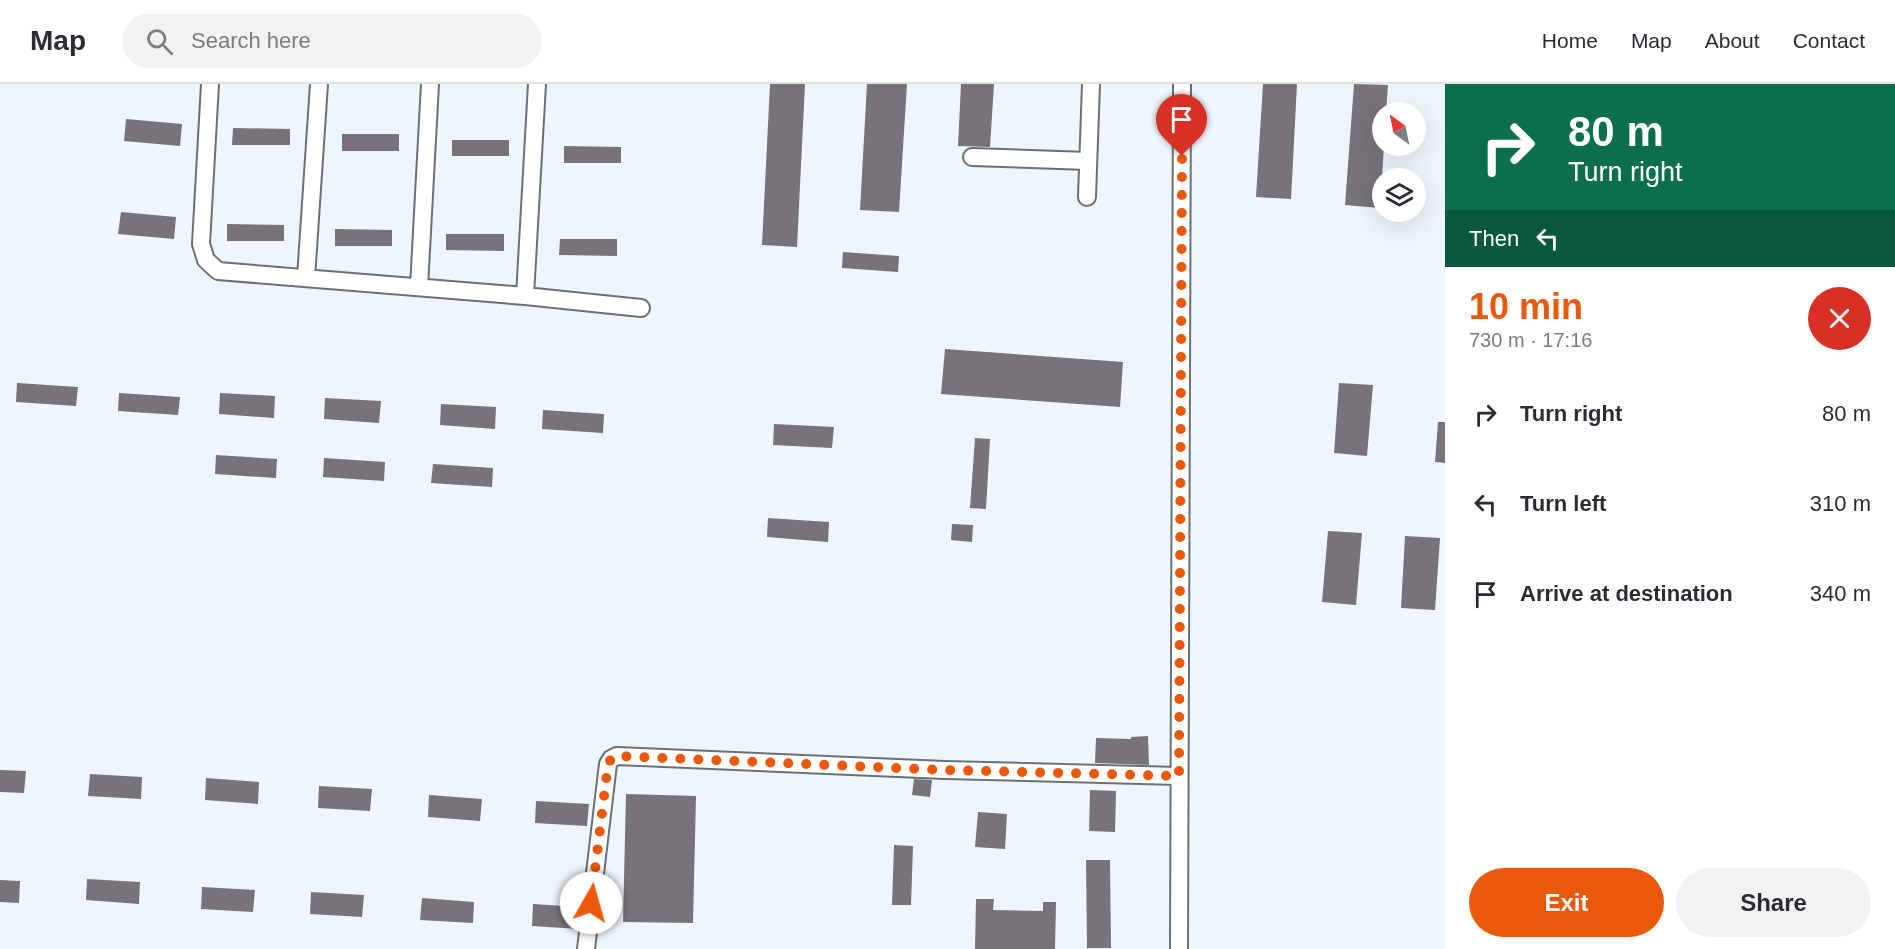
<!DOCTYPE html>
<meta charset="utf-8">
<style>
body{margin:0;font-family:Arial,sans-serif;background:#f2f2f3;color:#2b2b33;height:100vh;display:flex;flex-direction:column;font-size:22px;white-space:nowrap}
*{box-sizing:border-box;margin:0}
p{font-size:20px;color:#7c7c81}
.icon{flex:none;width:33px;height:33px;fill:none;stroke:currentColor;stroke-width:2;stroke-linecap:round;stroke-linejoin:round}
.map{position:relative;flex:1;overflow:hidden}
.sheet{display:flex;flex-direction:column;background:#fff;width:450px}
.sheet>*{flex:none}
.banner{background:#0b6e4f;color:#fff;overflow:hidden}
.needle{width:39px;rotate:327deg}
.fabs{position:absolute;left:1372px;top:18px;display:grid;gap:12px}
.fabs a{display:grid;place-items:center;width:54px;height:54px;border-radius:50%;background:#fff;box-shadow:0 6px 24px #0002;font-size:30px}
.pin{position:absolute;display:grid;place-items:center;width:51px;height:51px;color:#fff;margin:-62px -26px;border-radius:50% 50% 50% 0;rotate:-45deg;box-shadow:0 0 6px #0007}
.pin .icon{rotate:45deg}
.me{position:absolute;width:66px;margin:-33px;rotate:7deg;stroke-linejoin:round;filter:drop-shadow(0 0 4px #0008)}
.turn{display:flex;align-items:center;gap:21px;height:126px;padding:0 24px;font-size:27px}
.turn .icon{width:78px;height:78px;stroke-width:2.5}
.turn b{display:block;font-size:42px;line-height:51px}
.then{display:flex;align-items:center;height:57px;padding:0 24px;background:#0003;gap:12px;font-size:22px}
.round{display:grid;place-items:center;flex:none;width:63px;height:63px;border-radius:32px;background:#f2f2f3}
.head{display:flex;align-items:center;justify-content:space-between;height:102px;padding:0 24px}
h1{font-size:36px;font-weight:700;line-height:45px;color:#ea580c}
.cta{display:flex;gap:12px;margin-top:auto;padding:12px 24px}
.cta a{flex:1;height:69px;border-radius:36px;background:#ea580c;color:#fff;font-size:24px;font-weight:700;line-height:69px;text-align:center}
.cta a+a{background:#f2f2f3;color:#2b2b33}
ul{padding:0;list-style:none}
li{display:flex;align-items:center;gap:18px;height:90px;padding:0 24px}
li div{flex:1}
li b{display:block;font-size:22px}
li em{font-style:normal}
header{display:flex;align-items:center;gap:36px;box-sizing:border-box;height:84px;padding:0 30px;background:#fff;border-bottom:2px solid #e1e1e2}
header strong{font-size:28px}
nav{display:flex;gap:33px;margin-inline-start:auto;font-size:21px}
.search{width:420px;height:54px;background:#f2f2f3;display:flex;align-items:center;gap:15px;box-sizing:border-box;padding:0 21px;border-radius:33px;color:#7c7c81;font-size:22px}
main{display:flex;flex:1;min-height:0}
.map>svg:first-child{display:block}
.building{fill:#777379}
.lines{fill:none;stroke-linecap:round;stroke-linejoin:round}
.minor-casing{stroke:#6b7076;stroke-width:20}
.minor{stroke:#fff;stroke-width:16}
.route{stroke:#ea580c;stroke-width:10;stroke-dasharray:0 18}
</style>
<header>
<strong>Map</strong>
<div class="search"><svg class="icon" aria-label="search" viewBox="0 0 24 24"><circle cx="10" cy="10" r="6"/><path d="M15 15l6 6"/></svg>Search here</div>
<nav><a>Home</a><a>Map</a><a>About</a><a>Contact</a></nav>
</header>
<main>
<div class="map">
<svg width="1445" height="865" viewBox="0 0 1445 865">
<rect width="100%" height="100%" fill="#eef5fb"/>
<!-- building -->
<path class="building" d="M770 0H805L797 163 762 161Z
M867 0H907L899 128 860 126Z
M961 0H994L990 63 958 62Z
M1263 0H1297L1291 115 1256 113Z
M1354 0 1388 1 1386 28H1383L1384 62 1380 124 1345 121Z
M126 35 182 40 180 62 124 57Z
M233 44 290 45V61H232Z
M342 50H399V67H342Z
M452 56H509V72H452Z
M564 62 621 63V79H564Z
M121 128 176 133 174 155 118 150Z
M227 140 284 141V157H227Z
M335 145 392 146V162H335Z
M446 150H504V167L446 166Z
M560 155H617V172L559 171Z
M843 168 899 172 898 188 842 184Z
M945 265 1123 278 1120 323 941 310Z
M17 299 78 303 76 322 16 318Z
M1339 299 1373 301 1367 372 1334 369Z
M119 309 180 313 178 331 118 327Z
M220 309 275 312 274 334 219 330Z
M325 314 381 317 379 339 324 335Z
M441 320 496 323 495 345 440 341Z
M543 326 604 330 603 349 542 345Z
M1438 338H1445V379L1435 378Z
M774 340 834 343 832 364 773 361Z
M975 354 990 355 986 425 970 424Z
M216 371 277 375 276 394 215 390Z
M324 374 385 378 384 397 323 393Z
M433 380 493 384 492 403 431 399Z
M768 434 829 438 828 458 767 453Z
M952 440 973 441 972 458 951 456Z
M1328 447 1362 449 1356 521 1322 518Z
M1405 452 1440 454 1435 526 1401 524Z
M1148 652 1149 681 1095 679 1096 654 1131 655V653Z
M0 686 26 687 24 709 0 708Z
M90 690 142 693 141 715 88 712Z
M206 694 259 698 258 720 205 716Z
M914 695 932 696 930 713 912 711Z
M319 702 372 705 370 727 318 724Z
M1090 706 1116 707 1115 748 1089 747Z
M626 710 696 712 693 839 623 838Z
M429 711 482 715 480 737 428 733Z
M536 717 589 720 587 742 535 739Z
M978 728 1007 730 1005 765 975 763Z
M894 761 913 762 911 821H892Z
M1086 776H1110L1111 864H1087Z
M87 795 140 798 139 820 86 816Z
M0 796 20 797 19 819 0 818Z
M202 803 255 806 253 828 201 825Z
M311 808 364 811 362 833 310 830Z
M422 814 474 818 473 839 420 836Z
M976 815H994L993 826 1043 827V818H1056L1055 865H975Z
M533 820 580 823 578 845 532 842Z"/>
<g class="lines">
<!-- minor casing -->
<g class="minor-casing">
<path id="minor" d="M210 0 201 160 206 176 218 187 525 212 641 224
M972 73 1088 77
M1087 113 1091 0
M306 194 319 0
M419 203 430 0
M525 212 537 0
M586 865 608 680 611 675 617 672 945 686 1179 692
M1179 865 1182 0"/>
</g>
<!-- minor -->
<use href="#minor" class="minor"/>
</g>
<g class="lines">
<!-- route -->
<path class="route" d="M591 819 608 680 611 675 617 672 945 686 1179 692 1182 72"/>
</g>
</svg>
<div class="fabs">
<a><svg class="needle" viewBox="-14 -14 28 28"><path d="M0-13l5 13h-10z" fill="#e53935"/><path d="M0 13l5-13h-10z" fill="#7c7c81"/></svg></a>
<a><svg class="icon" aria-label="layers" viewBox="0 0 24 24"><path d="M12 4l9 5-9 5-9-5zM3 14l9 5 9-5"/></svg></a>
</div>
<div class="pin" style="left:1182px;top:72px;background:#d93025"><svg class="icon" aria-label="arrive" viewBox="0 0 24 24"><path d="M6 21V4h12l-3 4 3 4H6"/></svg></div>
<svg class="me" style="left:591px;top:819px" viewBox="-20 -20 40 40"><circle r="19" fill="#fff"/><path d="M0-13L10 11 0 6-10 11z" fill="#ea580c"/></svg>
</div>
<section class="sheet">
<div class="banner">
<div class="turn"><svg class="icon" aria-label="right" viewBox="0 0 24 24"><path d="M7 20v-9h11M14 6l5 5-5 5"/></svg><div><b>80 m</b>Turn right</div></div>
<div class="then">Then<svg class="icon" aria-label="left" viewBox="0 0 24 24"><path d="M17 20v-9H6M10 6l-5 5 5 5"/></svg></div>
</div>
<div class="head"><div><h1>10 min</h1><p>730 m · 17:16</p></div><a class="round" style="background:#d93025;color:#fff"><svg class="icon" aria-label="close" viewBox="0 0 24 24"><path d="M6 6l12 12M18 6L6 18"/></svg></a></div>
<ul>
<li><svg class="icon" aria-label="right" viewBox="0 0 24 24"><path d="M7 20v-9h11M14 6l5 5-5 5"/></svg><div><b>Turn right</b></div><em>80 m</em></li>
<li><svg class="icon" aria-label="left" viewBox="0 0 24 24"><path d="M17 20v-9H6M10 6l-5 5 5 5"/></svg><div><b>Turn left</b></div><em>310 m</em></li>
<li><svg class="icon" aria-label="arrive" viewBox="0 0 24 24"><path d="M6 21V4h12l-3 4 3 4H6"/></svg><div><b>Arrive at destination</b></div><em>340 m</em></li>
</ul>
<div class="cta"><a>Exit</a><a>Share</a></div>
</section>
</main>
